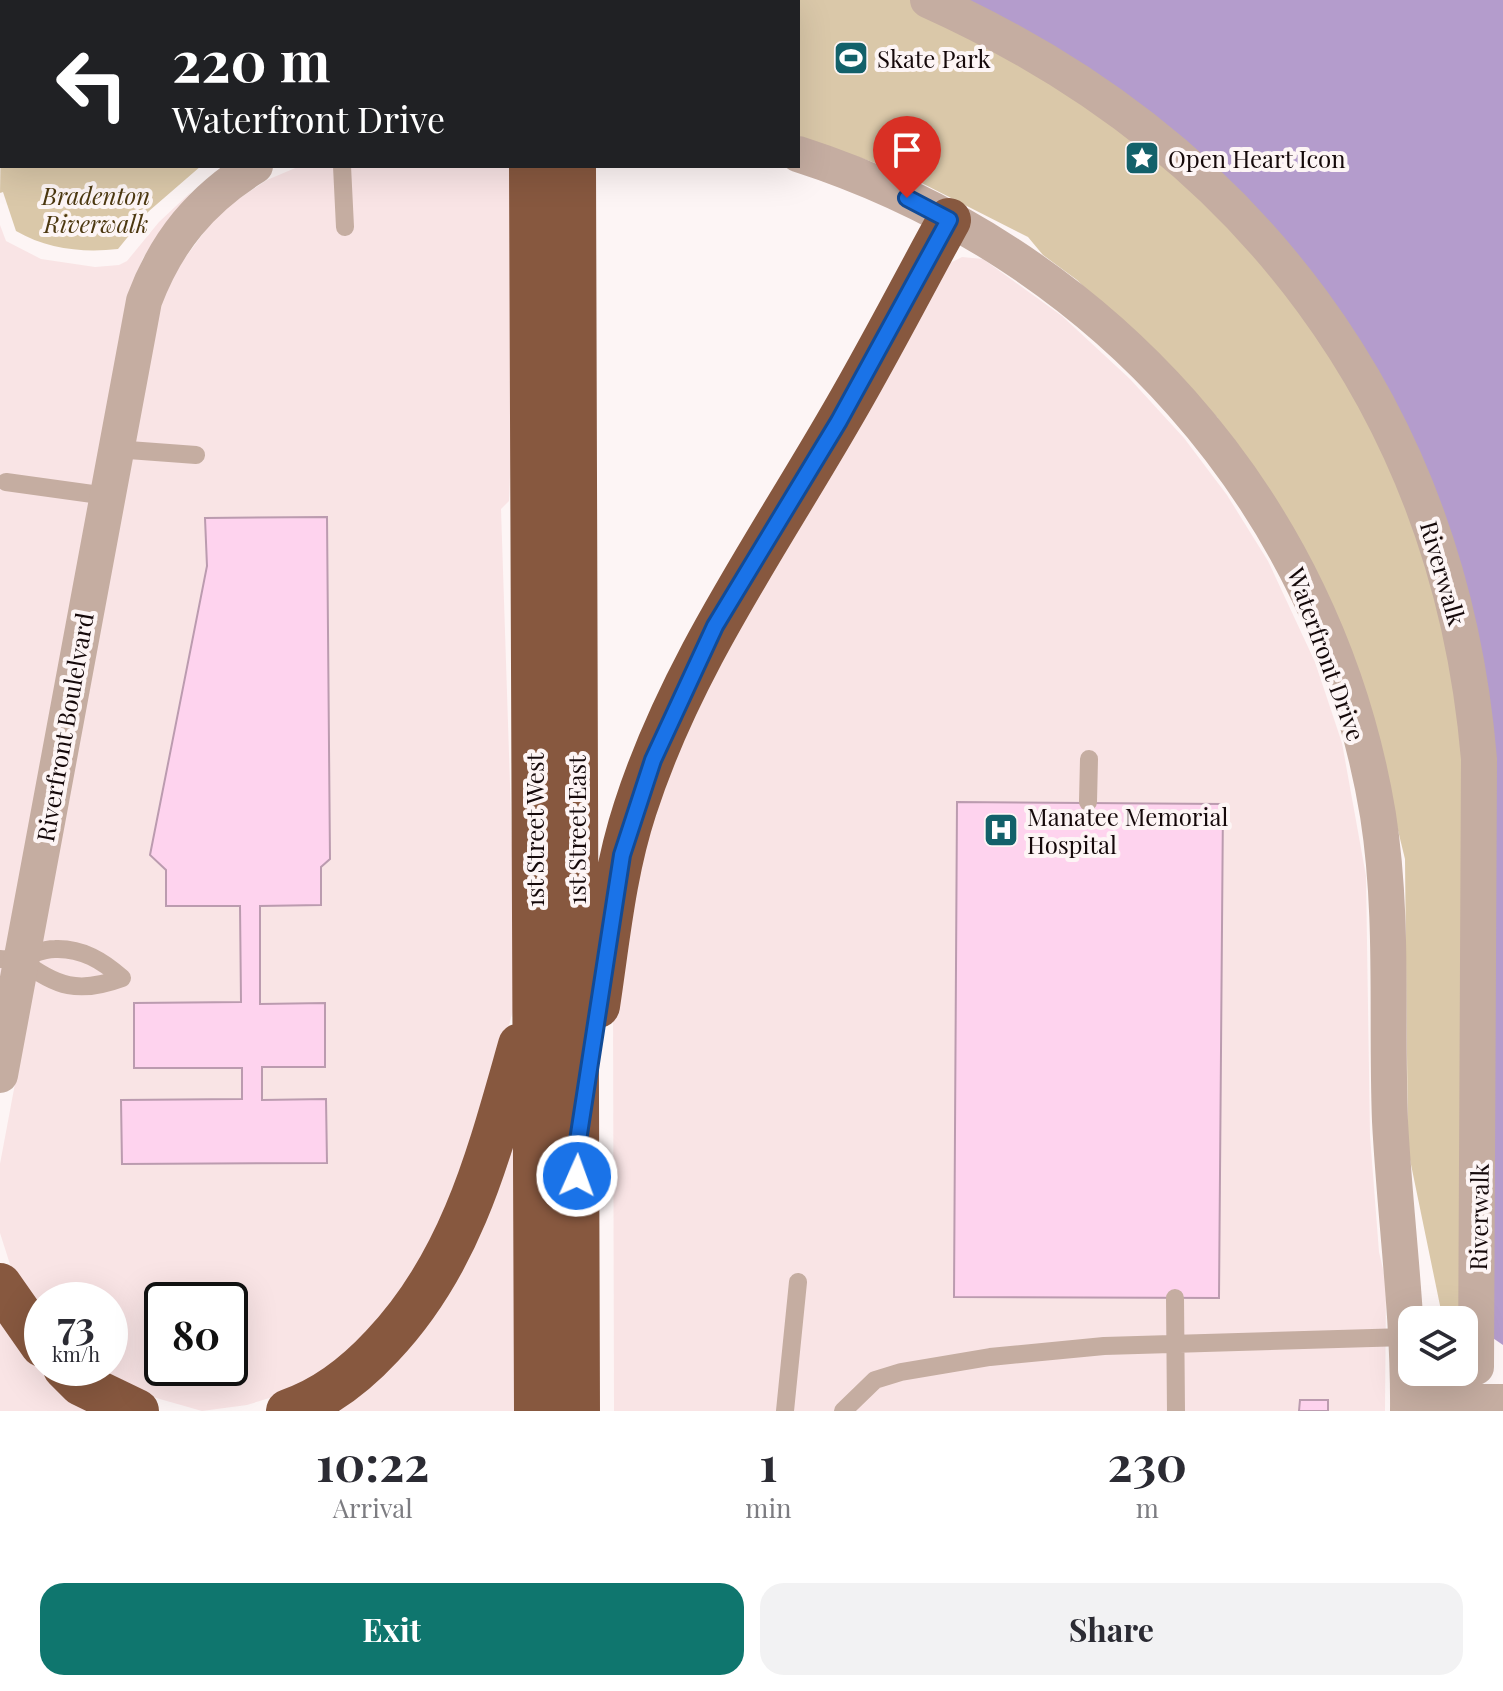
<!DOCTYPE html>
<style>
body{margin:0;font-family:"Playfair Display",serif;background:#f2f2f3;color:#2b2b33;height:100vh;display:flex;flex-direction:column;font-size:30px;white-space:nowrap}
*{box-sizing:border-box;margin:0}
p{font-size:26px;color:#7c7c81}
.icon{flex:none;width:44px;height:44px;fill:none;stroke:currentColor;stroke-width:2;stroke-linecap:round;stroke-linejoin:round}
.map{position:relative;height:1411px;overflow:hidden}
.details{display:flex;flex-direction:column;background:#fff;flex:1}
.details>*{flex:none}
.top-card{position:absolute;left:0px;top:0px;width:800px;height:168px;box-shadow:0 8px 32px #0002;background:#202124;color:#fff;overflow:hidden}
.tools{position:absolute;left:1398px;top:1306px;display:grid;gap:16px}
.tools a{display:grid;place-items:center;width:80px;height:80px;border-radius:16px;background:#fff;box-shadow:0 8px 32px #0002;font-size:40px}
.speed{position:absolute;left:24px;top:1282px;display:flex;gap:16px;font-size:40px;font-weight:700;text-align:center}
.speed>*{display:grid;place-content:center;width:104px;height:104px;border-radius:50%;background:#fff;box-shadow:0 8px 32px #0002;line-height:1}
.speed small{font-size:20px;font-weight:400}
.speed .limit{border:4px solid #111;border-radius:12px;background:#fff;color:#111}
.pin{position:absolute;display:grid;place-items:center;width:68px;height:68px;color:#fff;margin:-82px -34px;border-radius:50% 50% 50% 0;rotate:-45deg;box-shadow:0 0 8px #0007}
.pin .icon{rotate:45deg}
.me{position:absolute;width:88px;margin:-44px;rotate:2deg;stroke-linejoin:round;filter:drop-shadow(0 0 6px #0008)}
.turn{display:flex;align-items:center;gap:28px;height:168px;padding:0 40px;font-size:36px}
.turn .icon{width:104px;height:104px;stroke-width:2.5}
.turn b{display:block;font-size:56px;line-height:68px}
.eta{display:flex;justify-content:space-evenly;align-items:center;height:136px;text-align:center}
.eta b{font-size:48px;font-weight:700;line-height:56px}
.primary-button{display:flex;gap:16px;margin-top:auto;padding:16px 40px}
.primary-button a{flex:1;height:92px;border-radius:24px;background:#0f766e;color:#fff;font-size:32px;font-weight:700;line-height:92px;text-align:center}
.primary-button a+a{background:#f2f2f3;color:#2b2b33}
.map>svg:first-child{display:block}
.built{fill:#f9e4e5;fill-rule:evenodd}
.green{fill:#dac8a9}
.water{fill:#b49ccc}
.building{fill:#fed3ee;stroke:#bb9baf;stroke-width:2}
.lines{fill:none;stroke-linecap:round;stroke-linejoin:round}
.lane{stroke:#c5ada1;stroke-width:18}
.street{stroke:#c5ada1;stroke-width:36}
.highway{stroke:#87583f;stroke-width:44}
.route-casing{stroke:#114b97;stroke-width:20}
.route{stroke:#1a73e8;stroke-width:14}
.labels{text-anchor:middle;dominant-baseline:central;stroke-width:8;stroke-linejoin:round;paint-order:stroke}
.poi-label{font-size:24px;fill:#15090a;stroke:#fdf5f5;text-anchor:start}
.park-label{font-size:24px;font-style:italic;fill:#4c3810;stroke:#fdf5f5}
.street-label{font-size:24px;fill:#15090a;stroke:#fdf5f5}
</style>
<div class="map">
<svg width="1503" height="1411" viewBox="0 0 1503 1411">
<rect width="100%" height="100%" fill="#fdf5f5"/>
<!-- built -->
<path class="built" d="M300 166H514L515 345 509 501 501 509 517 998 467 1164 434 1247 360 1345 292 1391 247 1405 202 1411 146 1395 89 1368H110V1300H42V1318L15 1280 0 1233V1164L160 307 171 277 219 212 267 180ZM162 1300H230V1368H162Z
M191 192 143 258 129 297 0 985V225L6 241 41 259 95 267 119 265 127 261 159 222Z
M962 257 983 259 1062 316 1130 379 1184 438 1227 495 1268 561 1315 662 1342 743 1366 876 1370 1136 1379 1252 1386 1282 1385 1411H614L613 999 665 757 948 264Z
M518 1111 520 1411H328Z
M0 1317 24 1351 74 1401 96 1411H0Z"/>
<!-- green -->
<path class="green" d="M244 0H946L989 19 1309 282 1463 600 1464 1320H1443L1408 1150 1405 859 1370 716 1293 538 1217 417 1077 280 1043 255 1028 237 898 171 798 136V2H238Z
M2 81V166H201L149 211 118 249C83 253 47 249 16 231L3 192 0 193Z"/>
<!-- water -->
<path class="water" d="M0 0H244L2 2 0 82Z
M946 0H1503V1345L1487 1334 1472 643 1300 269Z"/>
<!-- building -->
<path class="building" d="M327 517 330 859 321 867V905L260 906V1004L325 1003V1067H262V1100L326 1099 327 1163 122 1164 121 1100 242 1099V1068H134V1003L241 1002 240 906H166V870L150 855 207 566 205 518Z
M957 802 1223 804 1219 1298 954 1297Z
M1300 1400H1328V1411H1299Z"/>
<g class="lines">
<!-- lane -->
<path class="lane" d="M342 166 345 227
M115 449 196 455
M6 482 107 496
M1088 802 1089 759
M0 959C27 961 36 949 55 949 82 948 103 961 122 978 79 994 56 987 21 960
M1175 1298 1176 1411
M785 1411 798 1282
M843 1411 875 1380 901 1372 990 1357 1104 1346 1406 1337"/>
<!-- street -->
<path class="street" d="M928 0C1248 144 1449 407 1479 759L1476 1367
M272 2 278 0
M0 95 2 94
M798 154C1099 251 1326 500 1378 815 1394 917 1386 1019 1390 1121 1395 1218 1409 1314 1408 1411
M0 1075 144 301C166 242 201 199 255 166
M1408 1402H1503"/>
<!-- highway -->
<path class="highway" d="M530 0V2
M573 0V2
M531 166 536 1411
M574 166 578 1411
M598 1006C608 940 614 873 635 809 680 669 765 548 838 422 877 356 912 287 949 220
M0 1285 42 1345
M65 1368 81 1384 137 1411
M288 1411C324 1399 356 1374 382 1346 462 1262 489 1154 520 1045"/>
</g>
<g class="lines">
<!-- route casing -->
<g class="route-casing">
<path id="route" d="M577 1176V1147L622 855 653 760 715 626 839 421 949 220 907 198"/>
</g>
<!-- route -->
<use href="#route" class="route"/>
</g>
<!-- icons -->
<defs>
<g id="stadium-square" transform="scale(1.8)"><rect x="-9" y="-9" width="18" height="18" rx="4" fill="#13616a" stroke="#fdf5f5"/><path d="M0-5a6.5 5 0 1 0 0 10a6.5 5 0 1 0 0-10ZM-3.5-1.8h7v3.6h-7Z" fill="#fff"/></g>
<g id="sight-square" transform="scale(1.8)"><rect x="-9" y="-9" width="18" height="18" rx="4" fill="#13616a" stroke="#fdf5f5"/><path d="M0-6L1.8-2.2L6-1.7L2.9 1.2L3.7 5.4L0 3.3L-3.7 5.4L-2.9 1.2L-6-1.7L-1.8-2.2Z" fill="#fff"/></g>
<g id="hospital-square" transform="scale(1.8)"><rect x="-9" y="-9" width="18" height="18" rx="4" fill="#13616a" stroke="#fdf5f5"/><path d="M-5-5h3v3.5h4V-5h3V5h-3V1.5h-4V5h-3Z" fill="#fff"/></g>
</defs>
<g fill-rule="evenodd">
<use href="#stadium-square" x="851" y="58"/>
<use href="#sight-square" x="1142" y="158"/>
<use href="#hospital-square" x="1001" y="830"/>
</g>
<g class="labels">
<!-- poi labels -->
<g class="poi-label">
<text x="877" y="58">Skate Park</text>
<text x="1168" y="158">Open Heart Icon</text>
<text x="1027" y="816">Manatee Memorial<tspan x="1027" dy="28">Hospital</tspan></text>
</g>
<!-- park labels -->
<g class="park-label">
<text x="96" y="195">Bradenton<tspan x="96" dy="28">Riverwalk</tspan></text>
</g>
<!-- street labels -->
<g class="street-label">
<text transform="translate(1444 573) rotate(74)">Riverwalk</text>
<text transform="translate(1327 654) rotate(70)">Waterfront Drive</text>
<text transform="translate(64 727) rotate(-80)">Riverfront Boulelvard</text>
<text transform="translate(534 830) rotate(-90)">1st Street West</text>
<text transform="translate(576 830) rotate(-90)">1st Street East</text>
<text transform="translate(1478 1217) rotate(-89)">Riverwalk</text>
</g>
</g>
</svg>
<div class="tools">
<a><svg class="icon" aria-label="layers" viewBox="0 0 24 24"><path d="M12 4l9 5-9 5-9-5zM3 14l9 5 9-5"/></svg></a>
</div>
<div class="speed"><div>73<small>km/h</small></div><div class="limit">80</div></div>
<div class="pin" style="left:907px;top:198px;background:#d93025"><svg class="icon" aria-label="arrive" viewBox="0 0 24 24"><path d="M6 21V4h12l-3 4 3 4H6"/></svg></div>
<svg class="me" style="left:577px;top:1176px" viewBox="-20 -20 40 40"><circle r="17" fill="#1a73e8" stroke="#fff" stroke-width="3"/><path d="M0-11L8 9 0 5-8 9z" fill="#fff"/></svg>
<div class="top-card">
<div class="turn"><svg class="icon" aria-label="left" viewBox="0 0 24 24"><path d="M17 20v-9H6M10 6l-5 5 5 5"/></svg><div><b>220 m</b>Waterfront Drive</div></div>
</div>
</div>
<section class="details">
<div class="eta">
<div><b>10:22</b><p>Arrival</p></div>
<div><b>1</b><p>min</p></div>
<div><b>230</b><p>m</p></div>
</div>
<div class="primary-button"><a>Exit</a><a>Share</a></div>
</section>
